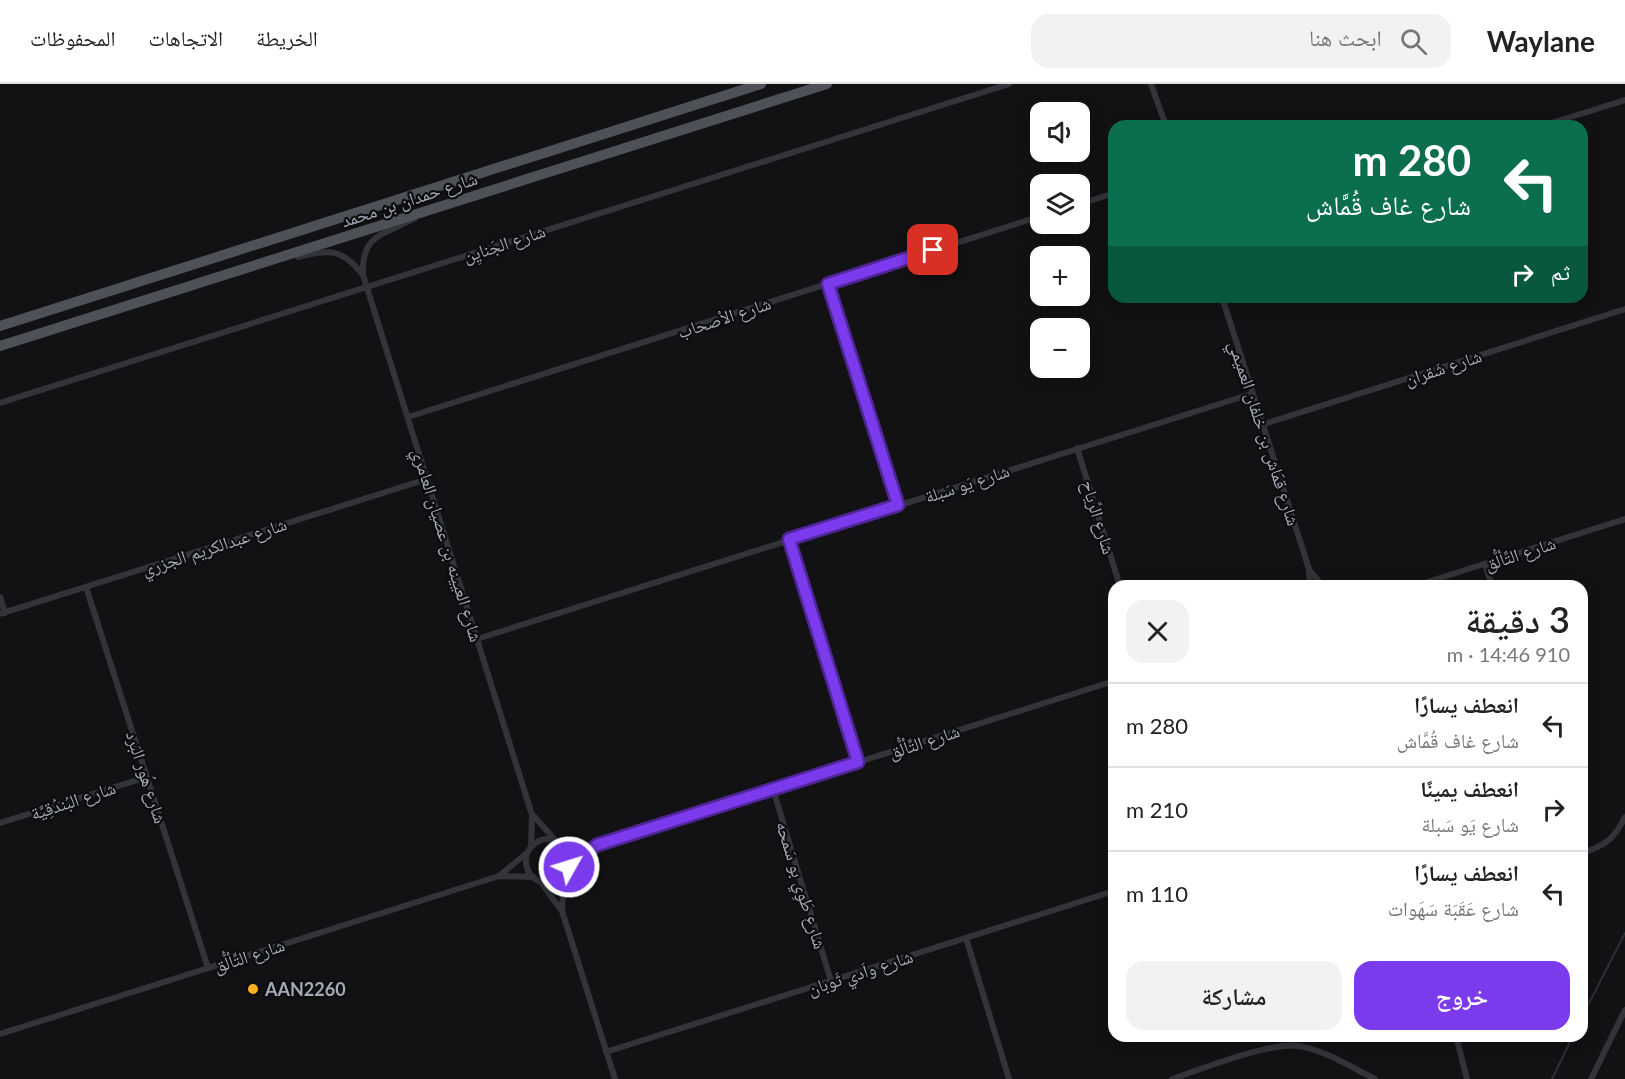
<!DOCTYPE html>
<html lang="ar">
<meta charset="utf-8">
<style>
body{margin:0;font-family:Lato,"Noto Naskh Arabic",sans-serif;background:#f2f2f2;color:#222;direction:rtl;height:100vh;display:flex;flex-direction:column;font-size:22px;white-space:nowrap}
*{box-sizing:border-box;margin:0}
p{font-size:20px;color:#767676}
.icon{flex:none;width:33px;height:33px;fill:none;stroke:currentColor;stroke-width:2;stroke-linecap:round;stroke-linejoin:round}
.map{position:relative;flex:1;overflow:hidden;direction:ltr}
.panel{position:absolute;left:1108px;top:496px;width:480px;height:462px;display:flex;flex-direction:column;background:#fff;border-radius:18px;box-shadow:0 3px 15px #0003;direction:rtl}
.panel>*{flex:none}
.guide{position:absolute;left:1108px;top:36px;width:480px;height:183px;border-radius:18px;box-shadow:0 3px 15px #0003;direction:rtl;background:#0b6e4f;color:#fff;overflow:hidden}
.tools{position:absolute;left:1030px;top:18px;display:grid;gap:12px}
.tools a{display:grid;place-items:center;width:60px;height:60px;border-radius:12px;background:#fff;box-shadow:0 3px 15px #0003;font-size:30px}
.pin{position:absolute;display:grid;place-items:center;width:51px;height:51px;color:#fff;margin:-26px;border-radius:12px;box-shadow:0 3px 9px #0006}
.me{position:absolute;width:66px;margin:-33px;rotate:51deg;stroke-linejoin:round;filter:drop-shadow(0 0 4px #0008)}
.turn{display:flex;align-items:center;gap:21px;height:126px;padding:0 18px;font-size:27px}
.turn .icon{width:78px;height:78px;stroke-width:2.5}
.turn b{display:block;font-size:42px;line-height:51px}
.then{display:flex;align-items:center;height:57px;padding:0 18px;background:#0003;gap:12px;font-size:22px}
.round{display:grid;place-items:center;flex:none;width:63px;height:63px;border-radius:18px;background:#f2f2f2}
.summary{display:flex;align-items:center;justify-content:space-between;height:102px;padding:0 18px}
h1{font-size:36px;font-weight:600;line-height:45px}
.button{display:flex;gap:12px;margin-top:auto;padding:12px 18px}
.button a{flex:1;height:69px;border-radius:18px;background:#7c3aed;color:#fff;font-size:24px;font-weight:600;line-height:69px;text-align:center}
.button a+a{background:#f2f2f2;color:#222}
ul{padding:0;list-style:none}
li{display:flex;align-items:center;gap:18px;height:84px;padding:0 18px;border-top:2px solid #e0e0e0}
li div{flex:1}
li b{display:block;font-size:22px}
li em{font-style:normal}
header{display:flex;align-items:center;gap:36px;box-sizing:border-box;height:84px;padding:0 30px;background:#fff;border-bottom:2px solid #e0e0e0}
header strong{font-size:28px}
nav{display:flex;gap:33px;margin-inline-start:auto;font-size:21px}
.search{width:420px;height:54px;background:#f2f2f2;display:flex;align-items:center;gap:15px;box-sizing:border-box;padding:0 21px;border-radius:18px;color:#767676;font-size:22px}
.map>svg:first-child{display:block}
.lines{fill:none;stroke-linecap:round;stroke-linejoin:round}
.stream{stroke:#283138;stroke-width:2}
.minor{stroke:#333439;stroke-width:6}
.primary{stroke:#4f5158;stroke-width:10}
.route-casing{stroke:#51269a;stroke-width:15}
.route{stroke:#7c3aed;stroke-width:10}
.poi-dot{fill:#fab024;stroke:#0d0d0f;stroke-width:2}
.labels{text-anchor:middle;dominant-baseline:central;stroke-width:4.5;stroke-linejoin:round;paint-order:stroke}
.street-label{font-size:18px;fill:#a3a9b5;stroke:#0d0d0f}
.poi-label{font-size:18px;font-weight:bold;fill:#a3a9b5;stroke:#0d0d0f;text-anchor:start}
</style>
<header>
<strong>Waylane</strong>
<div class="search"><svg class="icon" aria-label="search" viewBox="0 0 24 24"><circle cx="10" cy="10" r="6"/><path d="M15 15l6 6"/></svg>ابحث هنا</div>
<nav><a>الخريطة</a><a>الاتجاهات</a><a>المحفوظات</a></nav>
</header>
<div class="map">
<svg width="1625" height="995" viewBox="0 0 1625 995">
<rect width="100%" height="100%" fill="#121214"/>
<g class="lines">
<!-- stream -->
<path class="stream" d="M1582 933 1625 849
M1552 995 1573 952"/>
<!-- minor -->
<path class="minor" d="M1151 0 1166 42
M1542 42 1625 16
M1080 120 1114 109
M415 134C385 151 361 149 363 191L532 731 531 762
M298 173C329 166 341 163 362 190
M828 200 898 421
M1222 213 1309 485 1310 502
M0 319 1009 0
M408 333 1041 132
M1261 341 1625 225
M1077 364 1120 502
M789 455 858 678
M1485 480 1492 502
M1311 488 1323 502
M1415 502 1625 435
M86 503 208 884
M0 513 5 529
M0 530 427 395
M477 555 1251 310
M773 705 831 897
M533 731 556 757
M0 739 147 693
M526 777a22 22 0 1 1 44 0a22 22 0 1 1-44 0Z
M561 760 597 761 1114 597
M1582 769C1605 762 1615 754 1625 733
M569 782 594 763
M499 792 534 793
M540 797 562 827 615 995
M562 826 564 792
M966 854 1009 995
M0 950 499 792 528 768
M1456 952 1467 995
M606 968 1114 807
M1172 995C1202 985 1269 958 1298 962 1325 966 1351 983 1375 995
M1591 995 1625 926"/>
<!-- primary -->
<path class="primary" d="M0 242 761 0
M0 262 827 0"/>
</g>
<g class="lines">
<!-- route casing -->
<g class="route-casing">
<path id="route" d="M569 783 597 761 858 678 789 455 898 421 828 200 933 166"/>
</g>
<!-- route -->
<use href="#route" class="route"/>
</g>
<!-- markers -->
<circle class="poi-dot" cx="253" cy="905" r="6"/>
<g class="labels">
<!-- street labels -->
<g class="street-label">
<text transform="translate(409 115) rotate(-18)">شارع حمدان بن محمد</text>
<text transform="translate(504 159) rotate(-18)">شارع الجَنايِن</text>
<text transform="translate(724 233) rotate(-18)">شارع الأصحاب</text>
<text transform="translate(1443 283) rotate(-18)">شارع شَقران</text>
<text transform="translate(1265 349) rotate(72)">شارع قمّاش بن خلفان العميمي</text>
<text transform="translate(967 399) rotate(-18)">شارع يَو سَبلة</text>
<text transform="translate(1099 433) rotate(73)">شارع الرِّياح</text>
<text transform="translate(448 461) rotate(73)">شارع العيينه بن عصيان العامري</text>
<text transform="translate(214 462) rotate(-18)">شارع عبدالكريم الجزري</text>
<text transform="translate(1520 469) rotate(-18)">شارع التَّألُّق</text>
<text transform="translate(924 657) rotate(-18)">شارع التَّألُّق</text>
<text transform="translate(147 693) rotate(72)">شارع هُور البَرد</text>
<text transform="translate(73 716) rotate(-18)">شارع البُندُقِيَّة</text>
<text transform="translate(802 801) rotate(73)">شارع طَوِي بو سَمحه</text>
<text transform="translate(249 871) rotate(-18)">شارع التَّألُّق</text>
<text transform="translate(860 888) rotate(-18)">شارع واَدي ثَوبان</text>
</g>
<!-- poi labels -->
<g class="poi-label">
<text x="265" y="905">AAN2260</text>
</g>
</g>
</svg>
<div class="tools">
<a><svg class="icon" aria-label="sound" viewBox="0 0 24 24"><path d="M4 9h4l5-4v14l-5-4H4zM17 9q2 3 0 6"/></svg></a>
<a><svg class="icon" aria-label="layers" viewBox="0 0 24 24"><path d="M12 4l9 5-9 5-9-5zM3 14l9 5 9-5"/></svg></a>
<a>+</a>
<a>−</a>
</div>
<div class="pin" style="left:933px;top:166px;background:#d93025"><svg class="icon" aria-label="arrive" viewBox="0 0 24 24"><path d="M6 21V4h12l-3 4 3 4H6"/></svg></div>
<svg class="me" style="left:569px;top:783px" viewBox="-20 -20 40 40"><circle r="17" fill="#7c3aed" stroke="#fff" stroke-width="3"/><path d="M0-11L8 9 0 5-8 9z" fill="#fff"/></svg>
<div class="guide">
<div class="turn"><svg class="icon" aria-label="left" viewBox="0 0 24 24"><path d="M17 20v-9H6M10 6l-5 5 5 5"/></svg><div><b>280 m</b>شارع غاف قُمَّاش</div></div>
<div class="then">ثم<svg class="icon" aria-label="right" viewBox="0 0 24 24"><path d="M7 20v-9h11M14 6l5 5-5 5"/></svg></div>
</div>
<section class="panel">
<div class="summary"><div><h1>3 دقيقة</h1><p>910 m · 14:46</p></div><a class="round"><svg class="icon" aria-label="close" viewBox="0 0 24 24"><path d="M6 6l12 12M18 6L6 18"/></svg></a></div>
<ul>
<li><svg class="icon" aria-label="left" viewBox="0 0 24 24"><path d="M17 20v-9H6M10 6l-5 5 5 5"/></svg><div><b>انعطف يسارًا</b><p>شارع غاف قُمَّاش</p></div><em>280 m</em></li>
<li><svg class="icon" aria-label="right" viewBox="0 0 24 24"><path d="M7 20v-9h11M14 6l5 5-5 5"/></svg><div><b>انعطف يمينًا</b><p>شارع يَو سَبلة</p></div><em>210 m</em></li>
<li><svg class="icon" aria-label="left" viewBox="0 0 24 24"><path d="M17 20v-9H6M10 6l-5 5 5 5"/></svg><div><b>انعطف يسارًا</b><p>شارع عَقَبَة سَهَوات</p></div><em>110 m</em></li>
</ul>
<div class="button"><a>خروج</a><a>مشاركة</a></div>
</section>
</div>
